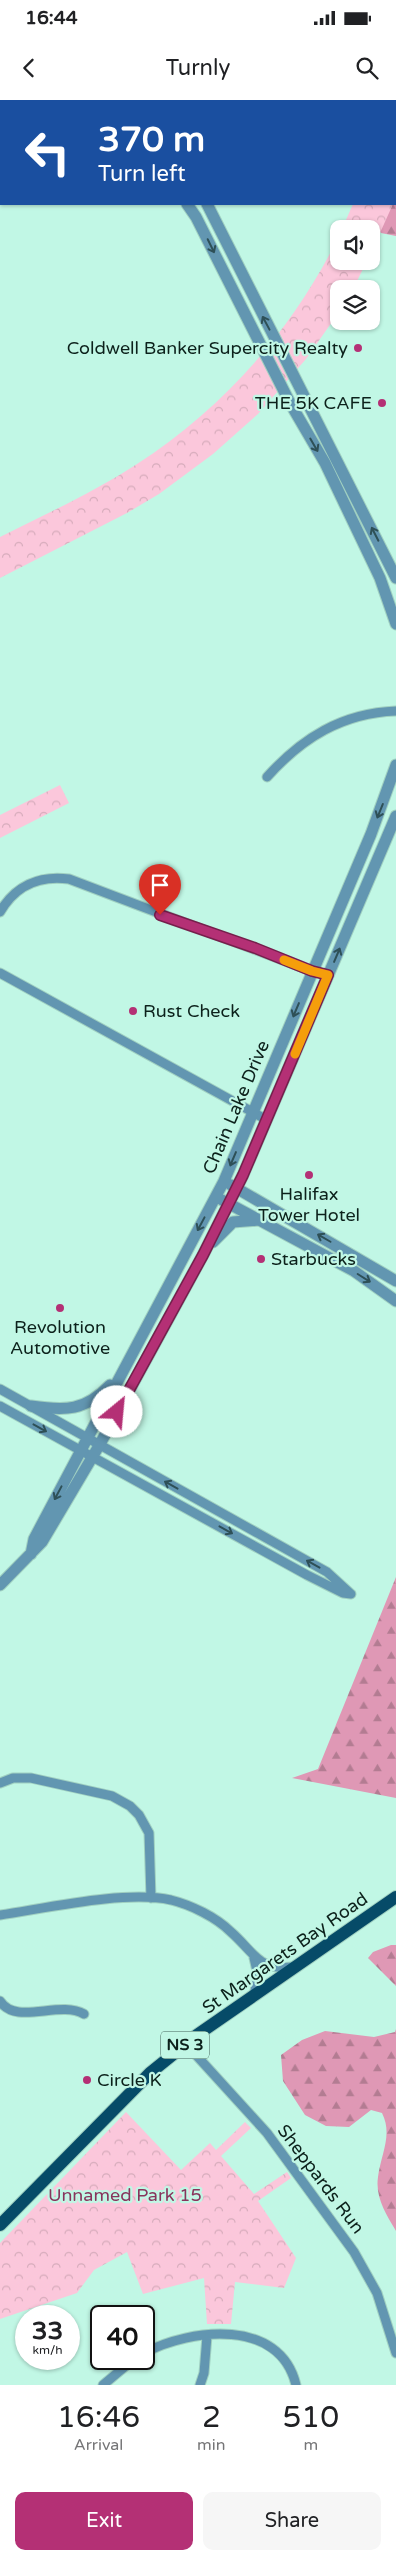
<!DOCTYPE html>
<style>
body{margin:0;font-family:"Varela Round",sans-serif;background:#f6f6f6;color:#202124;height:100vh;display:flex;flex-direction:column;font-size:19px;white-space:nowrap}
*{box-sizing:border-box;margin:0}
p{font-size:16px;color:#757577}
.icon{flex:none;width:28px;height:28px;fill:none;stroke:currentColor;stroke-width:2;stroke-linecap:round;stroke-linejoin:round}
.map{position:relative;height:2285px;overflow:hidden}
.drawer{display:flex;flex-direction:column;background:#fff;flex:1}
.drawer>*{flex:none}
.top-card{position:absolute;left:0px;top:0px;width:396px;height:105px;box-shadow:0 1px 4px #0004;background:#1a4fa0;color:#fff;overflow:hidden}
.controls{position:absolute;left:330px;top:120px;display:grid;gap:10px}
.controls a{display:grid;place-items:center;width:50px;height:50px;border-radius:10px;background:#fff;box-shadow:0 1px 4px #0004;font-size:25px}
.speed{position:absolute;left:15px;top:2205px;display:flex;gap:10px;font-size:25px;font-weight:700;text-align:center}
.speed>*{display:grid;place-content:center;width:65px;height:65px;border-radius:50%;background:#fff;box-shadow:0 1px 4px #0004;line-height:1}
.speed small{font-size:12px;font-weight:400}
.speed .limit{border:2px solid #111;border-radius:8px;background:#fff;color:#111}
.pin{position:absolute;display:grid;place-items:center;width:42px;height:42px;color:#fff;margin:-51px -21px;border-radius:50% 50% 50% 0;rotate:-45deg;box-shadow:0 0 5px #0007}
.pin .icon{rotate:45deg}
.me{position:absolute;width:55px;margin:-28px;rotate:28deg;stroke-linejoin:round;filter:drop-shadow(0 0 4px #0008)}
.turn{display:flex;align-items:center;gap:18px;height:105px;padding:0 15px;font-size:22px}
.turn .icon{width:65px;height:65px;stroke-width:2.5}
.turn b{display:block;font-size:35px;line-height:42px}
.eta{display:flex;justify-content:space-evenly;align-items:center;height:85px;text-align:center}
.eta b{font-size:30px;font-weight:600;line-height:35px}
.primary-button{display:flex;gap:10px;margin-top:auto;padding:10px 15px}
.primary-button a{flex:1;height:58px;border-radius:10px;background:#b43075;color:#fff;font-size:20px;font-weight:600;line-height:58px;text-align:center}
.primary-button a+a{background:#f6f6f6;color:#202124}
.status{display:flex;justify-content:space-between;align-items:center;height:35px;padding:0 25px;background:#fff;direction:ltr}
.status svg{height:14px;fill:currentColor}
header{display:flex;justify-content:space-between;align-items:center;height:65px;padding:0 15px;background:#fff;font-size:22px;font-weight:600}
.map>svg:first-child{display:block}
.forest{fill:url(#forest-firs)}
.park{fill:url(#park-crowns)}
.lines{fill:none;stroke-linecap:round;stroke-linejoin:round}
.minor-casing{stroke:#a0d0c1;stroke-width:11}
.tertiary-casing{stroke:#a0d0c1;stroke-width:13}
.primary-casing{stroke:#a0d0c1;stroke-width:14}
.minor{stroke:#6296b1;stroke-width:9}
.tertiary{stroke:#6296b1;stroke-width:11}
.primary{stroke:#064b68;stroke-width:12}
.oneway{stroke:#2e5057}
.route-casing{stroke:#751f4c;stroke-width:12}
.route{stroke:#b43075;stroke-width:9}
.slow{stroke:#f59e0b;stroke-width:9}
.poi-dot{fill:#b43075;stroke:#c1f7e5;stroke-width:2}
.labels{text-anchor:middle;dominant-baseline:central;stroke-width:4.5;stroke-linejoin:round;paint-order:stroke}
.shield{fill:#c1f7e5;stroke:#426158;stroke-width:1}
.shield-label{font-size:16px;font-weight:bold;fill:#0c211b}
.poi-label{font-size:18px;fill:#0c211b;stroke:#c1f7e5;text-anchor:start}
.street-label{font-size:18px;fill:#0c211b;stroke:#c1f7e5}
.park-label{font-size:18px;fill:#88345c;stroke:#c1f7e5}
</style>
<div class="status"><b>16:44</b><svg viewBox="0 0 49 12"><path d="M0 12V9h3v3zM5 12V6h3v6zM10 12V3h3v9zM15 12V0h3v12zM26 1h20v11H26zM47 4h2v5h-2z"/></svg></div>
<header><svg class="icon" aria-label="back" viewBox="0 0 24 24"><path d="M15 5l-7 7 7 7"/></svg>Turnly<svg class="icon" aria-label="search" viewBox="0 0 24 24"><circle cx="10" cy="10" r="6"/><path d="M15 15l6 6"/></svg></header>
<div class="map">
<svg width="396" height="2285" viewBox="0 0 396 2285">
<defs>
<pattern id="forest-firs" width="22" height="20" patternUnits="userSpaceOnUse" patternTransform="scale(1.25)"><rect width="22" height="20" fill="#df98b5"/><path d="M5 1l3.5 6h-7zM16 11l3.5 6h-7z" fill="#b37c92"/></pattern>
<pattern id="park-crowns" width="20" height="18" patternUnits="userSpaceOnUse" patternTransform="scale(1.25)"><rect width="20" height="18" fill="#fbc7db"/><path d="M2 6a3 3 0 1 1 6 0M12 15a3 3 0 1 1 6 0" fill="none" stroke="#d6abbb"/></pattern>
</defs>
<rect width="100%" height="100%" fill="#c1f7e5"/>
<!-- forest -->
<path class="forest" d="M0 0H181L1 1 0 28Z
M396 82V136L381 133 376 122 385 104H395Z
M396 1477V1698L292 1678 318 1669Z
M391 1845H396V1886L368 1858 373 1852Z
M396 1929V2131C386 2114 375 2097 378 2077 381 2054 393 2035 382 2013L371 2010 349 2027 326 2026 305 2015 283 1981 281 1955 302 1940 325 1931 374 1937 395 1932Z"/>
<!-- park -->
<path class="park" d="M353 104H393L371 153V129H342Z
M339 136V161H367L353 189H339V212L306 259 258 314 213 354 159 394 127 413 0 478V437C46 414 94 392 137 364 225 307 293 229 339 136Z
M60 685 69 703 0 738V715Z
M126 2012 181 2070 210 2043 216 2050 245 2022 251 2028 221 2056 254 2094 287 2072 291 2078 258 2101 296 2158 284 2188 235 2182 231 2224H207L204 2178 143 2194 127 2152 94 2170 77 2193 0 2219V2143Z"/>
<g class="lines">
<!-- minor casing -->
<g class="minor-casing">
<path id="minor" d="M267 677C302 638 342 613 396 611
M0 812C15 786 39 775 69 779L312 871 328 875
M0 873 267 1020
M0 1289 327 1472 351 1494
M0 1306 307 1475 343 1493 351 1494
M0 1683 13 1678H31L112 1696 130 1706 139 1715 149 1733 151 1798
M0 1815C47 1808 126 1790 171 1800 191 1805 216 1817 231 1832 254 1852 258 1871 293 1867
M254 1896 258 1875 254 1858
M0 1901C16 1926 59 1900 84 1914
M186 1944 267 2033 354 2152 377 2193 396 2253
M144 2253C191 2228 280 2218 296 2285
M103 2285 134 2259
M200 2285 204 2273 207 2236"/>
</g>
<!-- tertiary casing -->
<g class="tertiary-casing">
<path id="tertiary" d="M0 47 1 46
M0 64 1 63
M187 104 196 117 290 303 325 363 380 478 396 524
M207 104 396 478
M231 1085 396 1181
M222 1100 354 1171 396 1201
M213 1142 233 1122 259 1120
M31 1306C66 1311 85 1311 110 1285
M31 1454 34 1439 224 1081 371 734 396 665
M0 1485 42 1442 100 1344 203 1155 243 1075 396 716"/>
</g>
<!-- primary casing -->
<g class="primary-casing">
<path id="primary" d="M0 2125 150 1973 197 1935 396 1797"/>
</g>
<!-- minor -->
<use href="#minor" class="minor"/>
<!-- tertiary -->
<use href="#tertiary" class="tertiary"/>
<!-- primary -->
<use href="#primary" class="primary"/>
</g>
<!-- one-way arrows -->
<defs><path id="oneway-shaft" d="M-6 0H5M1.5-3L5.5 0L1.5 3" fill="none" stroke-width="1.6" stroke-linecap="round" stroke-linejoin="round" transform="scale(1.25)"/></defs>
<g class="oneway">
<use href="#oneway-shaft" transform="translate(211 146) rotate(64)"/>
<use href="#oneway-shaft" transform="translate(266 223) rotate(-118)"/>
<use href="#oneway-shaft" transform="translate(314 345) rotate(60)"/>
<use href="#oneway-shaft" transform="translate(375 434) rotate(-117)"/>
<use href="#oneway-shaft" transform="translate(380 711) rotate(112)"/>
<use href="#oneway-shaft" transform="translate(337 855) rotate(-67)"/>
<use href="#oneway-shaft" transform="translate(296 910) rotate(113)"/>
<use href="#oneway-shaft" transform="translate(233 1059) rotate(113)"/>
<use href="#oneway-shaft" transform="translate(201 1124) rotate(118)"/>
<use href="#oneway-shaft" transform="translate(324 1138) rotate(-150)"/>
<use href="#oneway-shaft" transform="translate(364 1178) rotate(32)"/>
<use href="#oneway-shaft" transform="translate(40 1328) rotate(29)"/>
<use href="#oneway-shaft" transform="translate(171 1385) rotate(-151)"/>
<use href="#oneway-shaft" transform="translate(58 1393) rotate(118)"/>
<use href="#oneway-shaft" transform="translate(226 1430) rotate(29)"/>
<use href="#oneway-shaft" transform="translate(313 1464) rotate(-151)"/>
</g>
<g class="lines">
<!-- route casing -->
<g class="route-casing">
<path id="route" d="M117 1312 203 1155 243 1075 328 875 312 871 255 848 160 815"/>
</g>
<!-- route -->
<use href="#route" class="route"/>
<!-- slow -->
<path class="slow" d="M284 860 312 871 328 875 295 954"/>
</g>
<!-- markers -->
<g class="poi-dot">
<circle cx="358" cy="248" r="5"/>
<circle cx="382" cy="303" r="5"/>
<circle cx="133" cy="911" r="5"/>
<circle cx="309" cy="1075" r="5"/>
<circle cx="261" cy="1159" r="5"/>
<circle cx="60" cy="1208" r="5"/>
<circle cx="87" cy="1980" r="5"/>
</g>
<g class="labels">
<!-- shield labels -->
<rect class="shield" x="161" y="1931.5" width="48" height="27" rx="4"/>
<g class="shield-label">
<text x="185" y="1945">NS 3</text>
</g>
<!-- poi labels -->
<g class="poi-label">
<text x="348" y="248" text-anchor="end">Coldwell Banker Supercity Realty</text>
<text x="372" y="303" text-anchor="end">THE 5K CAFE</text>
<text x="143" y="911">Rust Check</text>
<text x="309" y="1094" text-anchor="middle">Halifax<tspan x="309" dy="21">Tower Hotel</tspan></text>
<text x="271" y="1159">Starbucks</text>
<text x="60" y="1227" text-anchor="middle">Revolution<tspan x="60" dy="21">Automotive</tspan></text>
<text x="97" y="1980">Circle K</text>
</g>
<!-- street labels -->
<g class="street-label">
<text transform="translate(236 1007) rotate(-67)">Chain Lake Drive</text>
<text transform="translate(285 1853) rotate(-35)">St Margarets Bay Road</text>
<text transform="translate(321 2079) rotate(53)">Sheppards Run</text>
</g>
<!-- park labels -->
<g class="park-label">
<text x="125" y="2095">Unnamed Park 15</text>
</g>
</g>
</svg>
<div class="controls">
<a><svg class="icon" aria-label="sound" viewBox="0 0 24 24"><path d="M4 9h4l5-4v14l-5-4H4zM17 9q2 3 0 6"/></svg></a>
<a><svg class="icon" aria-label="layers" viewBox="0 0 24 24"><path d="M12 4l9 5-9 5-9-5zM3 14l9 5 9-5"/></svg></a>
</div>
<div class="speed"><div>33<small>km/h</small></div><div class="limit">40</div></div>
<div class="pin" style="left:160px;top:815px;background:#d93025"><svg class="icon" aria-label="arrive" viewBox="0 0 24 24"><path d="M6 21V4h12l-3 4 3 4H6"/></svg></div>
<svg class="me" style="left:117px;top:1312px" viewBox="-20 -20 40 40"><circle r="19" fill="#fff"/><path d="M0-13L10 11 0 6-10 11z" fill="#b43075"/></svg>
<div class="top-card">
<div class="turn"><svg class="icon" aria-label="left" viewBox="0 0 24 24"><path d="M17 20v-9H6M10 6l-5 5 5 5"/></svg><div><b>370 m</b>Turn left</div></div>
</div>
</div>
<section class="drawer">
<div class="eta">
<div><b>16:46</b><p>Arrival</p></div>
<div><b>2</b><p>min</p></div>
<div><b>510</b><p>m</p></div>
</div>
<div class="primary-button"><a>Exit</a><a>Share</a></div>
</section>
